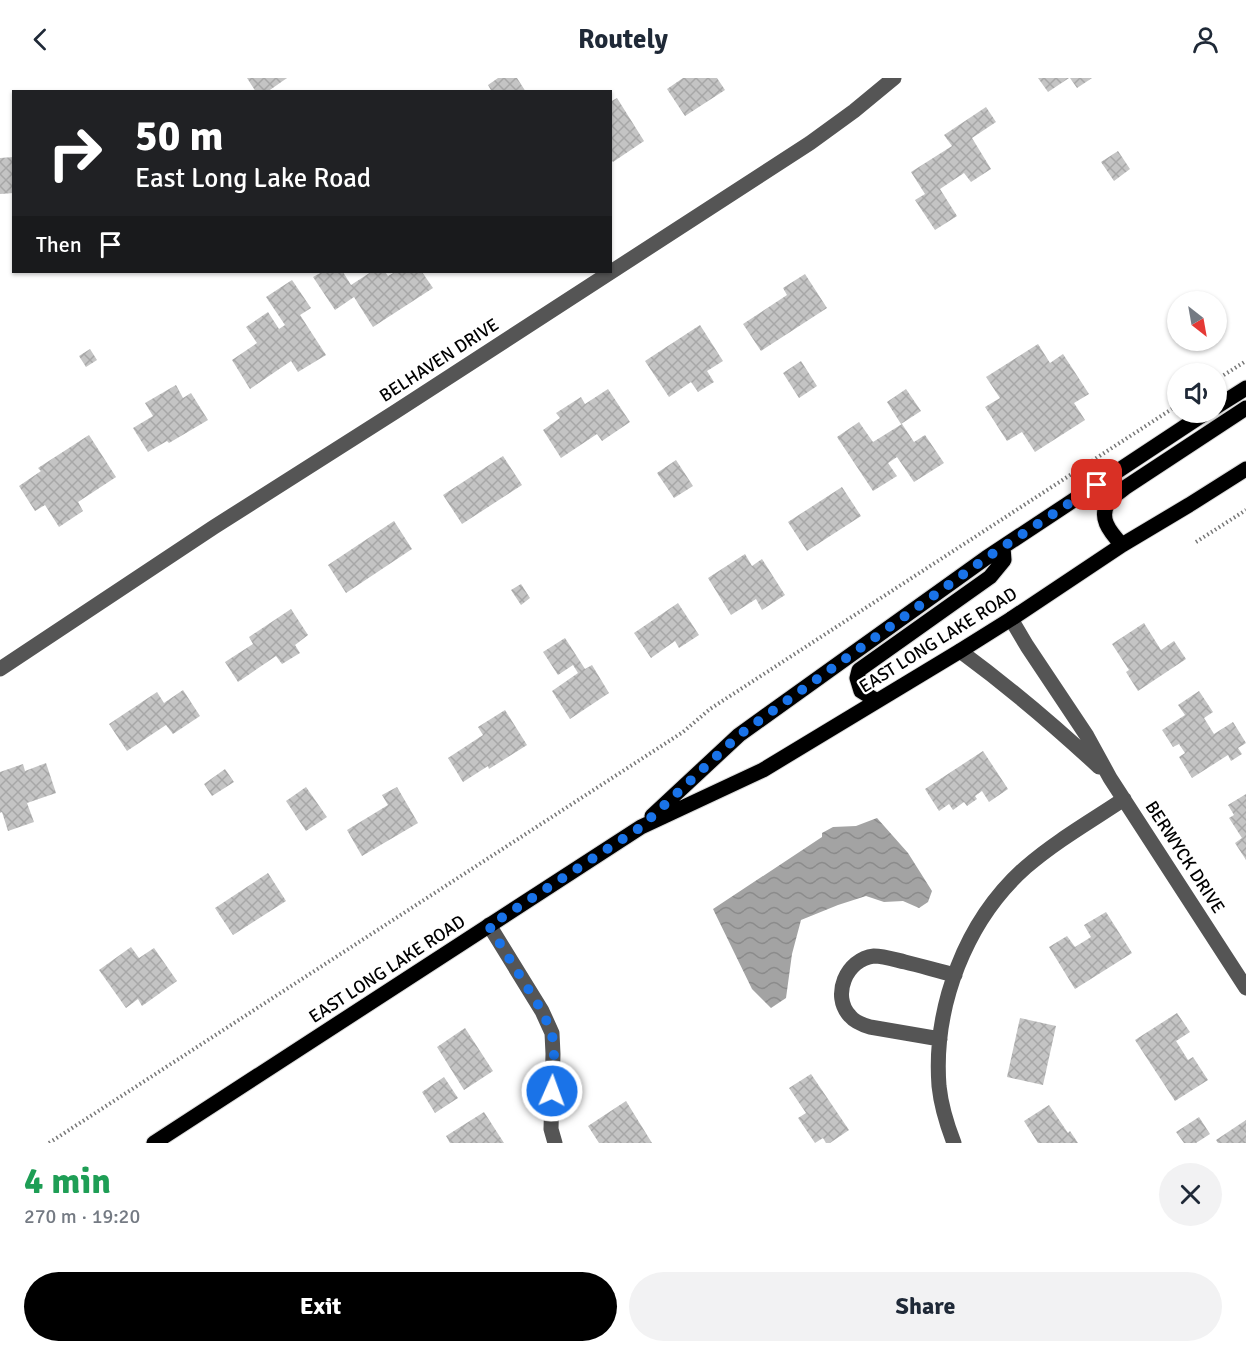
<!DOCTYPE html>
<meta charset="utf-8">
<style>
body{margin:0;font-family:Signika,sans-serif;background:#f2f2f3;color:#1f2937;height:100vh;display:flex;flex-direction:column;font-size:22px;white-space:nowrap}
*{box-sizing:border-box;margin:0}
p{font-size:20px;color:#747a83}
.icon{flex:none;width:33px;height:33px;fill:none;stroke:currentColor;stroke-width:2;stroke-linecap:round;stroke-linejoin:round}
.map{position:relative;height:1065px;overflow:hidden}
.sheet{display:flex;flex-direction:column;background:#fff;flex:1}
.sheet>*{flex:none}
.hud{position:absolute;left:12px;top:12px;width:600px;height:183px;border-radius:0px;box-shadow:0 2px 4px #0004;background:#202124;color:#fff;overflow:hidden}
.needle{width:39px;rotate:149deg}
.tools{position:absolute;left:1167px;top:213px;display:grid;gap:12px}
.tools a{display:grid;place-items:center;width:60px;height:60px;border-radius:50%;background:#fff;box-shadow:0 2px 4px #0004;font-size:30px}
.pin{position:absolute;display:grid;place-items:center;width:51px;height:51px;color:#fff;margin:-26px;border-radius:12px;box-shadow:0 3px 9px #0006}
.me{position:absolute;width:66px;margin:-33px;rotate:2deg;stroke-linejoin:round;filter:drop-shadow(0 0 4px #0008)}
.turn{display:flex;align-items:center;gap:21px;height:126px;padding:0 24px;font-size:27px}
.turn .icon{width:78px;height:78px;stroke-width:2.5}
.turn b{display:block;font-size:42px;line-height:51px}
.then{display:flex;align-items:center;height:57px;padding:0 24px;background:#0003;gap:12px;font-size:22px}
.round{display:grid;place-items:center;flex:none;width:63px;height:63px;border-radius:32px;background:#f2f2f3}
.head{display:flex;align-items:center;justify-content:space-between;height:102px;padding:0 24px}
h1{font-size:36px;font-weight:700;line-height:45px;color:#1e9e55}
.action{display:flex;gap:12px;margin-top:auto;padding:12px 24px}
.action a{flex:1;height:69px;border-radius:36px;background:#000;color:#fff;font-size:24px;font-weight:700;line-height:69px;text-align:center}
.action a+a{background:#f2f2f3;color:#1f2937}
header{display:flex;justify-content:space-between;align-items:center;height:78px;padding:0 24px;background:#fff;font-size:27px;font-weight:700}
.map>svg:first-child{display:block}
.water{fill:url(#water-waves)}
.building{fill:url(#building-cross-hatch)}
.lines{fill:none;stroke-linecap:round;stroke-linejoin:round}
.major-casing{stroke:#dbdbdb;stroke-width:17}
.path{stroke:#777;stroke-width:4;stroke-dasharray:1.5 3;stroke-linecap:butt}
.minor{stroke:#555;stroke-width:15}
.major{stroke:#000;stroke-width:15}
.route{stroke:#1a73e8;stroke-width:10;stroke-dasharray:0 18}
.labels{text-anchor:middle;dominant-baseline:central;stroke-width:4.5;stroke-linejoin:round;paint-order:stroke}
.street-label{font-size:18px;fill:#000;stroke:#fff}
</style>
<header><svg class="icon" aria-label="back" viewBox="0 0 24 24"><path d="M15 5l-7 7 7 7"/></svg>Routely<svg class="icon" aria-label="person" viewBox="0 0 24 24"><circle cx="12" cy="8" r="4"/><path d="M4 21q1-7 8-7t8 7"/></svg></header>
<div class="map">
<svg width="1246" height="1065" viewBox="0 0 1246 1065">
<defs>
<pattern id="water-waves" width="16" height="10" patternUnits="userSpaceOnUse" patternTransform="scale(1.5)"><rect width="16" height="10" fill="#a3a3a3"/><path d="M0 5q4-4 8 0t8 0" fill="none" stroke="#8b8b8b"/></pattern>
<pattern id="building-cross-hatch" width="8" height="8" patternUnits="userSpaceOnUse" patternTransform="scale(1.5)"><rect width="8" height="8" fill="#c4c4c4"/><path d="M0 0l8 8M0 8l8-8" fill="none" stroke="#a7a7a7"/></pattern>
</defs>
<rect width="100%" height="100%" fill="#fff"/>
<!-- water -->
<path class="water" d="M877 740 908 775 932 813 928 824 919 830 903 823 884 824 866 818 838 827 801 842 792 876 786 920 771 930 752 911 713 831 822 759V755L833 749 856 748Z"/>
<!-- building -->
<path class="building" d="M247 0H287L267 14H256Z
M498 0H517L526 14H492L488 7Z
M683 0H717L725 12 685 38 667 11Z
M1038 0H1069L1048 14Z
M1070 0H1092L1077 10Z
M617 20 644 63 613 84 610 80V24Z
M986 29 996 44 972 60 991 91 971 104 964 95 940 111 957 138 935 152 915 122 925 116 911 94 952 68 944 57Z
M1118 73 1130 91 1114 103 1101 84Z
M14 79V115L0 116V80Z
M322 194H343L351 207 371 194H385L388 198 395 194H422L433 210 373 249 354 219 335 232 313 199Z
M805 196 827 230 761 273 743 246 787 217 783 210Z
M292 202 311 230 300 237 326 277 298 294 291 283 250 311 232 282 257 265 246 249 268 234 279 251 285 247 266 219Z
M700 247 723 283 707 293 714 304 698 314 691 304 669 319 645 283Z
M1038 266 1050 285 1063 276 1089 316 1074 325 1085 342 1035 374 1022 354 1007 363 985 329 1000 320 986 299Z
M90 271 97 282 86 289 79 278Z
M801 283 817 308 799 320 783 295Z
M176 307 183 320 191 315 208 342 169 365 167 363 148 374 133 350 153 338 145 325Z
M608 311 630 344 602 363 597 356 561 380 543 352 560 340 556 335 581 319 585 326Z
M906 311 921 333 901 346 887 324Z
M859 344 873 364 902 346 914 364 925 357 944 385 914 404 897 379 888 385 897 398 873 413 837 359Z
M89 357 116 399 78 424 83 433 59 449 45 427 35 433 19 408 41 393 38 390Z
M503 378 522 407 462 446 443 417Z
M676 382 693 408 674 420 657 395Z
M842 409 861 438 807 473 788 444Z
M394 443 412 471 346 515 328 487Z
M745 476 752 488 762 481 785 517 762 532 756 521 731 537 708 500Z
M521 506 530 520 521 527 511 512Z
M678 525 699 557 679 570 675 563 651 580 634 555Z
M291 531 308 557 295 567 300 575 282 586 276 578 238 604 225 584 253 566 249 559Z
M1144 545 1161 572 1174 563 1186 581 1138 613 1126 594 1129 592 1112 566Z
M565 560 585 591 592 587 609 615 570 641 552 613 578 595 573 587 558 597 543 574Z
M183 612 200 638 173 656 166 647 127 673 109 646 157 614 164 625Z
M1199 613 1213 634 1204 640 1214 656 1233 644 1246 665 1238 670 1242 676 1231 683 1228 677 1192 700 1179 679 1185 675 1179 666 1173 669 1162 652 1185 637 1178 627Z
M505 632 527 667 489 691 488 688 463 704 448 680 483 657 478 649Z
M983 673 1008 711 989 724 982 713 975 718 977 721 967 728 964 724 953 732 949 726 939 733 925 711Z
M46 685 56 715 27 725 34 744 8 753 2 734 0 735V694L23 686 25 693Z
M225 691 234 704 212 718 204 706Z
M306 709 327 739 306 753 286 723Z
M397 709 418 745 362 778 347 752 388 727 382 717Z
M1246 716V782L1235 765 1242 760 1229 740 1234 737 1228 727Z
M268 795 286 823 233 857 215 830Z
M1106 834 1132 875 1075 911 1049 869 1067 858 1075 869 1091 859 1084 847Z
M131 869 139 880 154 870 177 903 142 928 138 921 126 930 99 892Z
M1177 935 1190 954 1176 963 1188 982 1193 979 1208 1002 1175 1023 1135 962Z
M1020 940 1056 948 1043 1007 1007 999Z
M465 950 493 993 464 1012 437 969Z
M811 996 849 1052 830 1065H826L823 1060 815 1065 798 1040 806 1035 789 1010Z
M444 999 458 1020 435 1035 422 1014Z
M626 1023 652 1065H599L588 1048Z
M1049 1027 1068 1055 1070 1053 1078 1065H1038L1024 1043Z
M484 1034 504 1065H450L446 1058Z
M1199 1039 1210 1056 1196 1065H1184L1176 1054Z
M1246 1042V1065H1218L1216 1062Z"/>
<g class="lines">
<!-- major casing -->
<g class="major-casing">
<path id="major" d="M1216 329 1246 310
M1122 467C1110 454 1096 438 1111 421 1115 417 1121 413 1126 409L1246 330
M877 623 861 613 857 600 859 592 990 499 1004 482 1003 469
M652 738 739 657 986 480 1207 334
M154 1065 641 749 763 692 960 573 1011 541 1122 467 1189 427 1246 391"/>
</g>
<!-- path -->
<path class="path" d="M1216 302 1246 283
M1196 464 1246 432
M49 1065 683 654 710 631 1178 327"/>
<!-- minor -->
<path class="minor" d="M1011 541 1027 568 1087 658 1110 700 1246 910
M960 573C1009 609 1055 648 1099 689
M0 591 214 449 395 334 810 65 854 33 894 0
M489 847 542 933 552 955 553 976 551 1051 555 1065
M940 961 870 949C863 947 855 944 850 938 831 918 846 881 874 878 884 878 896 882 905 884 922 888 938 893 955 897
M954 1065C947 1047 941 1027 939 1008 933 928 966 842 1026 789 1056 763 1091 743 1124 721"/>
<!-- major -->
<use href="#major" class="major"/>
</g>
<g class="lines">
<!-- route -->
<path class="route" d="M552 1013 554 976 552 955 542 933 489 848 641 749 739 657 986 480 1097 407"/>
</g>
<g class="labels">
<!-- street labels -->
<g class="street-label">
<text transform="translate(439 282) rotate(-33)">BELHAVEN DRIVE</text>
<text transform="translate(938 562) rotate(-32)">EAST LONG LAKE ROAD</text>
<text transform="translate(1185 779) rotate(57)">BERWYCK DRIVE</text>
<text transform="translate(387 891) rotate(-33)">EAST LONG LAKE ROAD</text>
</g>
</g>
</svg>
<div class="tools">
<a><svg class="needle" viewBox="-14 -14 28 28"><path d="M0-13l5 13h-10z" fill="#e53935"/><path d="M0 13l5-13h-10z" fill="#747a83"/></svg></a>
<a><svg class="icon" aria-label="sound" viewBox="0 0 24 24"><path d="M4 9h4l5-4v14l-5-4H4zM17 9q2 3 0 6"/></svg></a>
</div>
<div class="pin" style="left:1097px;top:407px;background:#d93025"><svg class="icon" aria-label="arrive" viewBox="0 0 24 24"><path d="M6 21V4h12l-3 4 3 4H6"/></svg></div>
<svg class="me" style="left:552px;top:1013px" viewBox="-20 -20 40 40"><circle r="17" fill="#1a73e8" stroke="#fff" stroke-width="3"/><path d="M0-11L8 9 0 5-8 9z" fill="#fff"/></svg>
<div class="hud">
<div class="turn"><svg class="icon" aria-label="right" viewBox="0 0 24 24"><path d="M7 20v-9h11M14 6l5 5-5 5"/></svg><div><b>50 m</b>East Long Lake Road</div></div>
<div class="then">Then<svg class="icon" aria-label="arrive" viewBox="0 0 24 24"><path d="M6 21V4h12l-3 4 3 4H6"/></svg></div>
</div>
</div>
<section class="sheet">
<div class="head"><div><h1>4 min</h1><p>270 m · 19:20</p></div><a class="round"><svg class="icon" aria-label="close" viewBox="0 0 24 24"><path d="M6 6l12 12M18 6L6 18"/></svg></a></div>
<div class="action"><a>Exit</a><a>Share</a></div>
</section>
